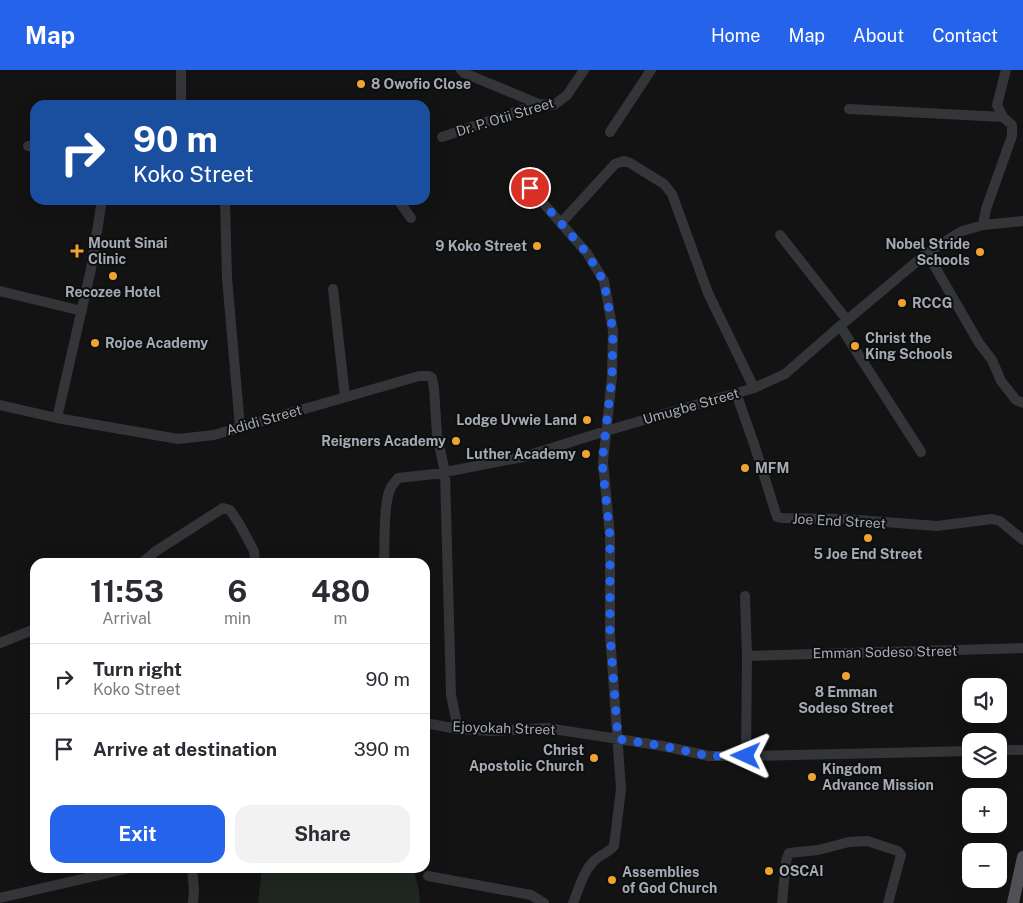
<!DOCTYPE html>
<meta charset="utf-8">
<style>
body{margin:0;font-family:"Public Sans",sans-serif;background:#f2f2f3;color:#2b2b33;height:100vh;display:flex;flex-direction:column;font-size:19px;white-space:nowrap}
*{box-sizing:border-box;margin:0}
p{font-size:16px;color:#7c7c81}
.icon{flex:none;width:28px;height:28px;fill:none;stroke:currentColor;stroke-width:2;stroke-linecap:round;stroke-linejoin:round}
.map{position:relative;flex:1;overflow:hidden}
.details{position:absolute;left:30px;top:488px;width:400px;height:315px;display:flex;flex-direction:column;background:#fff;border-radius:15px;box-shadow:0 5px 20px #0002}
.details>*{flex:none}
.hud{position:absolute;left:30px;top:30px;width:400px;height:105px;border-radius:15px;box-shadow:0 5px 20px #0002;background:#1a4fa0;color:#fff;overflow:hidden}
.tools{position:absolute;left:962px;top:608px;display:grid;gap:10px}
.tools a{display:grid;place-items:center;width:45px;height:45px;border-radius:10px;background:#fff;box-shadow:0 5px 20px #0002;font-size:25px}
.pin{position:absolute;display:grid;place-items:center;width:42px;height:42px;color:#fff;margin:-21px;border:2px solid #fff;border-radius:50%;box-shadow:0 1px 5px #0007}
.me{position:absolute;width:55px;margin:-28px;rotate:271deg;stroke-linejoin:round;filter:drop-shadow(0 0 4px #0008)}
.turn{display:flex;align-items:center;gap:18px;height:105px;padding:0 20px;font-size:22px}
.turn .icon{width:65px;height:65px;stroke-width:2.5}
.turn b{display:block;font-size:35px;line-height:42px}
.eta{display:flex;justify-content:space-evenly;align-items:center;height:85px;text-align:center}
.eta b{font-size:30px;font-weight:700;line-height:35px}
.action{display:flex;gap:10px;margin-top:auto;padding:10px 20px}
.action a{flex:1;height:58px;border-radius:15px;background:#2563eb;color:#fff;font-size:20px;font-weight:700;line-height:58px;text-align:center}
.action a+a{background:#f2f2f3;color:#2b2b33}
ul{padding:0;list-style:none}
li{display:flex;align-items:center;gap:15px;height:70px;padding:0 20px;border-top:1px solid #e1e1e2}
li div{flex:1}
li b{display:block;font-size:19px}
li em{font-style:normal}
header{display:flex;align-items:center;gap:30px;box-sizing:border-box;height:70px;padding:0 25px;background:#2563eb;color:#fff}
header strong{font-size:24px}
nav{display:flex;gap:28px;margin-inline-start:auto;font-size:18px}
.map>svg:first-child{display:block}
.green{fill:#1f2720}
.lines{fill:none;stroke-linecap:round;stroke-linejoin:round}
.minor{stroke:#343539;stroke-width:10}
.major{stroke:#505258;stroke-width:12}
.route{stroke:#2563eb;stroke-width:9;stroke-dasharray:0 16.2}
.poi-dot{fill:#efa330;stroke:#0e0e0f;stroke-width:2}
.labels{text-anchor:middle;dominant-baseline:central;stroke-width:4;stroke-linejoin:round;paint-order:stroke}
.poi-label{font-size:14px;font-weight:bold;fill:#a4abb5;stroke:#0e0e0f;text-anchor:start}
.street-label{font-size:14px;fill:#a4abb5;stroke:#0e0e0f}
</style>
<header>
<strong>Map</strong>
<nav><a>Home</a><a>Map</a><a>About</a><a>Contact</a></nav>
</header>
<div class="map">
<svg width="1023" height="833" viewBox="0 0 1023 833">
<rect width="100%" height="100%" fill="#131314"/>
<!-- green -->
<path class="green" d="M262 798H413L419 820 420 833H258Z"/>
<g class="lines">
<!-- minor -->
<path class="minor" d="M181 0V35
M461 0 464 3 539 34
M849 39 1003 47
M610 62 651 0
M442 67 539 34 554 35 567 25 584 0
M28 76 35 77
M530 118 587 183 604 211 613 261 612 307 603 392 610 466V564L621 719 614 776C607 784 601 784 595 790 583 801 579 819 573 833
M225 130 227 208 240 357
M398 130 411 148
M561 153 615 94 624 91 630 93 664 114 672 124 708 223 754 318
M983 155 986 139 1012 66V55L1003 47 997 35 1006 0
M780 165 847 250
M927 183 979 273 992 290 1001 311 1016 330 1023 333
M333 219 345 327
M0 221 82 241
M840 256 921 382
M736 323 755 377 777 447 783 448 845 449 937 456 992 449 1000 451 1023 470
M0 335 57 348 178 369 214 365 419 306H429L432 308 434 318 437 365 445 402 451 625 458 659
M57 348 91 199 102 130
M143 492 156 481 223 438 230 440 240 455 254 481 255 492
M384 492C385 473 383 434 391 417 393 414 396 411 398 408L435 404 523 387 606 361 754 318 785 304 840 256 927 183 962 161 983 155 1023 151
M745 526 747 586 746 686
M0 573 35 559
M747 586 1023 578
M425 653 458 659 491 661 547 658 663 676 709 686H746L971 681
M999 680H1023
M192 798 194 820 193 833
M428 806 531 825 544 833
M0 828 130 798
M782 833 786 791 789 783 818 780 849 772 867 771 898 781 901 785 888 833"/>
<!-- major -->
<path class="major" d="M1013 833 1023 787"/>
</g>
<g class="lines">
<!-- route -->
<path class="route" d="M530 118 587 183 604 212 613 261 612 307 602 392 610 466V564L618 669 663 676 709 686H746"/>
</g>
<!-- markers -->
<g class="poi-dot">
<circle cx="361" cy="14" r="5"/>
<circle cx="537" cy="176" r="5"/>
<path d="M74.5 173.5h5v5h5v5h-5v5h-5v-5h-5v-5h5z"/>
<circle cx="980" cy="182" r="5"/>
<circle cx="113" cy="206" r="5"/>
<circle cx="902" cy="233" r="5"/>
<circle cx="95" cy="273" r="5"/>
<circle cx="855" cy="276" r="5"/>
<circle cx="587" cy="350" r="5"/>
<circle cx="456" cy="371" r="5"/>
<circle cx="586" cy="384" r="5"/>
<circle cx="745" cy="398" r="5"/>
<circle cx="868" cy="468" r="5"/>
<circle cx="846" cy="606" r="5"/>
<circle cx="594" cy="688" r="5"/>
<circle cx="812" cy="707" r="5"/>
<circle cx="769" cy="801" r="5"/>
<circle cx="612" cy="810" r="5"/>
</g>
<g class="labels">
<!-- poi labels -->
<g class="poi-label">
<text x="371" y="14">8 Owofio Close</text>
<text x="88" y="173">Mount Sinai<tspan x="88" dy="16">Clinic</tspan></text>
<text x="970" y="174" text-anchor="end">Nobel Stride<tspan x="970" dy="16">Schools</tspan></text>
<text x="527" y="176" text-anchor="end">9 Koko Street</text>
<text x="113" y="222" text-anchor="middle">Recozee Hotel</text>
<text x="912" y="233">RCCG</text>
<text x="865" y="268">Christ the<tspan x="865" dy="16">King Schools</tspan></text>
<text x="105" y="273">Rojoe Academy</text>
<text x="577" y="350" text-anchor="end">Lodge Uvwie Land</text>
<text x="446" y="371" text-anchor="end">Reigners Academy</text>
<text x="576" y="384" text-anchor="end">Luther Academy</text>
<text x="755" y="398">MFM</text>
<text x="868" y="484" text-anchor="middle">5 Joe End Street</text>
<text x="846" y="622" text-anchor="middle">8 Emman<tspan x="846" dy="16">Sodeso Street</tspan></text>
<text x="584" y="680" text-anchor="end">Christ<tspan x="584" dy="16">Apostolic Church</tspan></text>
<text x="822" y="699">Kingdom<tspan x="822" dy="16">Advance Mission</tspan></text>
<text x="779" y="801">OSCAI</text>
<text x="622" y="802">Assemblies<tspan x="622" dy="16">of God Church</tspan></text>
</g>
<!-- street labels -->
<g class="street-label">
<text transform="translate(505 47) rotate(-17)">Dr. P. Otii Street</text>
<text transform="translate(691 336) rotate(-16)">Umugbe Street</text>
<text transform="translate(264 350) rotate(-16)">Adidi Street</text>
<text transform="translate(839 451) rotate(3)">Joe End Street</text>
<text transform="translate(885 582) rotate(-1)">Emman Sodeso Street</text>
<text transform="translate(504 658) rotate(2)">Ejoyokah Street</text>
</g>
</g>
</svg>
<div class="tools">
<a><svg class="icon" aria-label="sound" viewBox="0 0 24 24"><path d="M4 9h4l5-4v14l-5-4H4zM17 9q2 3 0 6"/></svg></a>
<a><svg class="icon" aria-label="layers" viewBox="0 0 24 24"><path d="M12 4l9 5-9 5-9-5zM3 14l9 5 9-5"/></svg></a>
<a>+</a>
<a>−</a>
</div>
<div class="pin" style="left:530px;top:118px;background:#d93025"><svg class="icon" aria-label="arrive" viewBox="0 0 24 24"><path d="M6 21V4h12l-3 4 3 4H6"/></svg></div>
<svg class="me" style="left:746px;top:686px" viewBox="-20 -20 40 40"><path d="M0-17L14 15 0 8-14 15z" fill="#2563eb" stroke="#fff" stroke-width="4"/></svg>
<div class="hud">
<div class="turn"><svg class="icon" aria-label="right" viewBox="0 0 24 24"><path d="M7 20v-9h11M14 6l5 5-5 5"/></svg><div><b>90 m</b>Koko Street</div></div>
</div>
<section class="details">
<div class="eta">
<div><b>11:53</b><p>Arrival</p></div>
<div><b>6</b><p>min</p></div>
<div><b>480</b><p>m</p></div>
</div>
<ul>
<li><svg class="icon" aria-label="right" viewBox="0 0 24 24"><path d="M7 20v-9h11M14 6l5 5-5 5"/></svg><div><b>Turn right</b><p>Koko Street</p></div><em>90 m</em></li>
<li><svg class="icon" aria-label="arrive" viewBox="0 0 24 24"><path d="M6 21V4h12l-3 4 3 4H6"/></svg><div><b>Arrive at destination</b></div><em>390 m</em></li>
</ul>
<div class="action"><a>Exit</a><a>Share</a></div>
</section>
</div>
